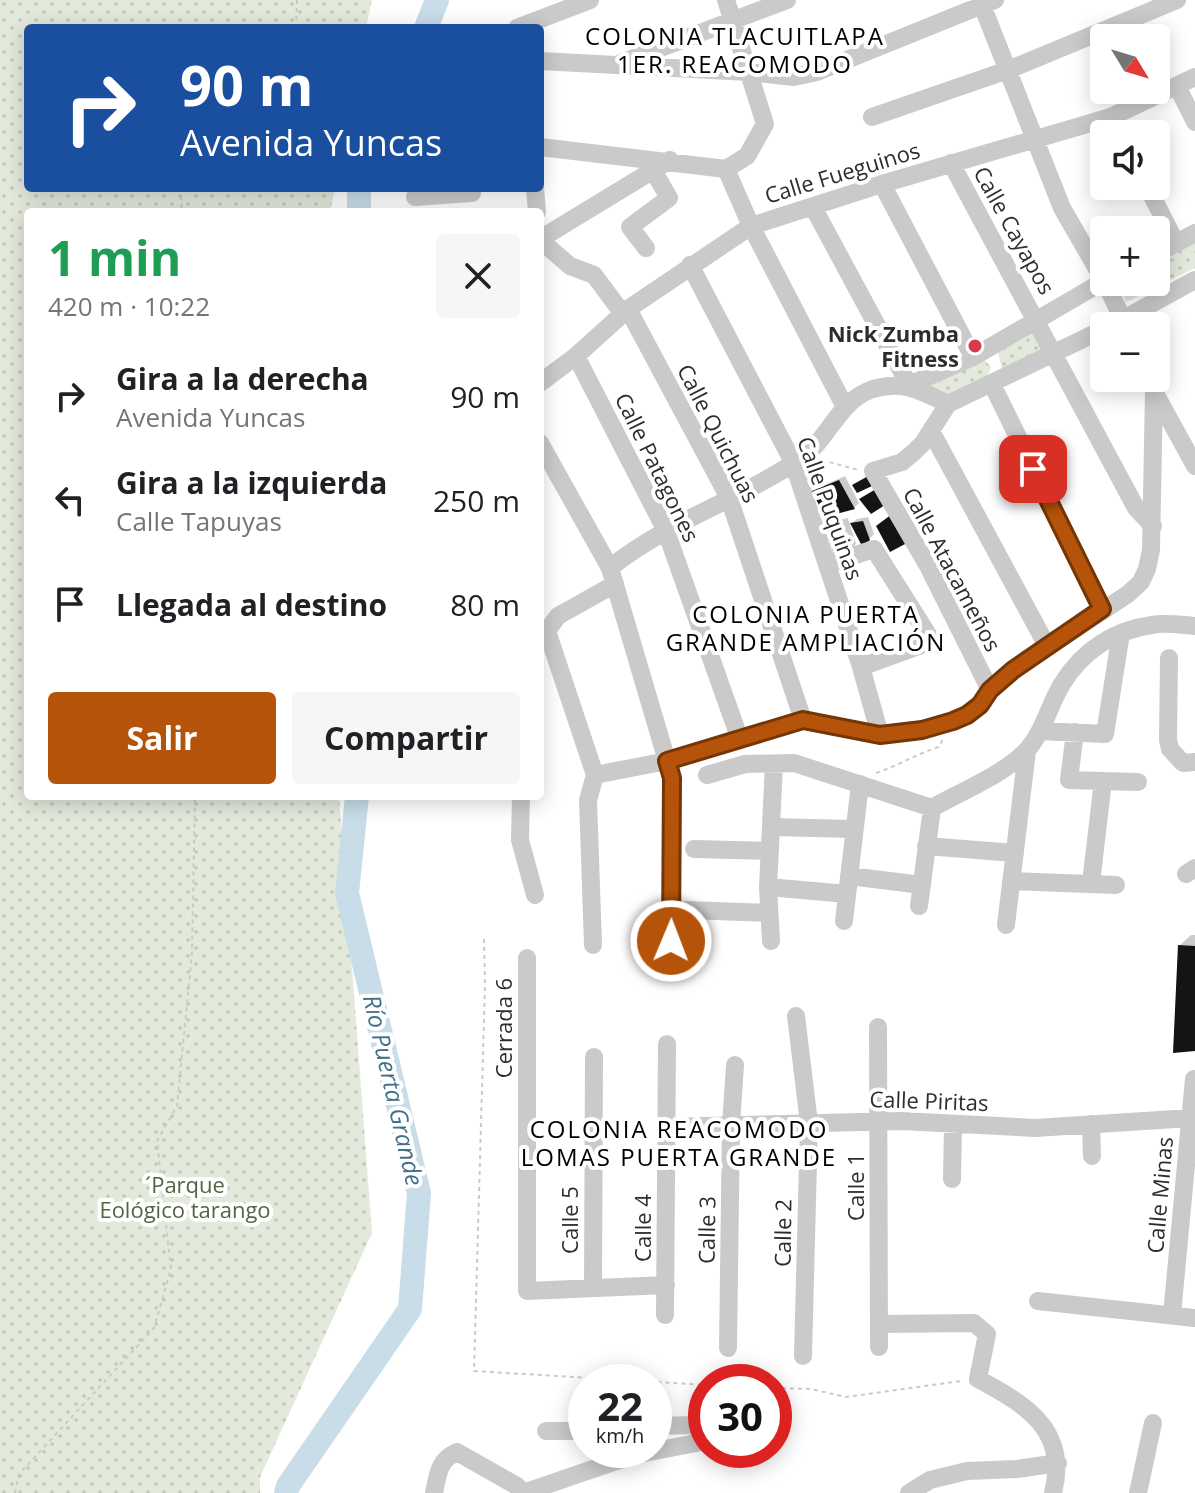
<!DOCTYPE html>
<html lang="es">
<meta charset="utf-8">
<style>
body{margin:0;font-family:"Open Sans",sans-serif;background:#f6f6f6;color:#202124;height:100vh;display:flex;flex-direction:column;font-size:30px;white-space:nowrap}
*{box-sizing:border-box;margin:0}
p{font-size:26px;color:#757577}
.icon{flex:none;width:44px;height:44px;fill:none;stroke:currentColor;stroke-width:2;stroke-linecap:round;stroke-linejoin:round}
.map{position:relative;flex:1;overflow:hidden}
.details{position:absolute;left:24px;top:208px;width:520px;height:592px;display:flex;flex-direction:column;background:#fff;border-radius:8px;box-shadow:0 4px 20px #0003}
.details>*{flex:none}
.top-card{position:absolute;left:24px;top:24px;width:520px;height:168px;border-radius:8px;box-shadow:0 4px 20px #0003;background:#1a4fa0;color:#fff;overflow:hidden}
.needle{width:52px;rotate:128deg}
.buttons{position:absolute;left:1090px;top:24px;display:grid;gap:16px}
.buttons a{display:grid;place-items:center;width:80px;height:80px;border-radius:8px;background:#fff;box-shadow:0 4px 20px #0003;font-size:40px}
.speed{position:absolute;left:568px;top:1364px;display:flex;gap:16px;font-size:40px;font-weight:700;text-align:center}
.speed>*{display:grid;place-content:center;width:104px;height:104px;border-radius:50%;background:#fff;box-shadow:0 4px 20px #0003;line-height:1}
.speed small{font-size:20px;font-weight:400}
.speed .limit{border:12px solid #d22;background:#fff;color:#111}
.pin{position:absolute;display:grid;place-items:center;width:68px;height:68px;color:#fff;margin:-34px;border-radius:16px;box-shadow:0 4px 12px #0006}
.me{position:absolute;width:88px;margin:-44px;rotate:1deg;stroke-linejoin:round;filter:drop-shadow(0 0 6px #0008)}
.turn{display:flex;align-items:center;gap:28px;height:168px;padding:0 24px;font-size:36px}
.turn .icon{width:104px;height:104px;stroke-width:2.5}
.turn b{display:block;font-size:56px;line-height:68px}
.round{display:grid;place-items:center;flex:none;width:84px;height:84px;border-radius:8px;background:#f6f6f6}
.overview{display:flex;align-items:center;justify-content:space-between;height:136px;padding:0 24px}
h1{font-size:48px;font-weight:700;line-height:60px;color:#1e9e55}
.cta{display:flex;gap:16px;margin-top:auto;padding:16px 24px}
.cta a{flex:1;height:92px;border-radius:8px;background:#b45309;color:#fff;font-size:32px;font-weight:700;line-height:92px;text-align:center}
.cta a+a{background:#f6f6f6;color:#202124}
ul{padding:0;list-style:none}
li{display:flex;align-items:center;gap:24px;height:104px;padding:0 24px}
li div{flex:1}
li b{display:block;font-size:30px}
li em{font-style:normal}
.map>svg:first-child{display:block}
.green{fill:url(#green-dots)}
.shadow{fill:#0003}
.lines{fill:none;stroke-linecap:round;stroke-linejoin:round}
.river{stroke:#c8dde8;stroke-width:24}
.building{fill:#141414}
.path{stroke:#cacaca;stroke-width:2;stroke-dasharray:4 4;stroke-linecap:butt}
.minor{stroke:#cacaca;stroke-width:18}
.route-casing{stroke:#753606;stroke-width:20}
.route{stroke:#b45309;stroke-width:14}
.poi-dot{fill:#d83a4c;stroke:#fff;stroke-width:3}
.labels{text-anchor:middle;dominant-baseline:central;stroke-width:8;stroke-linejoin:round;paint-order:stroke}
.street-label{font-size:22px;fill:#2d2d2d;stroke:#fff}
.poi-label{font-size:22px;font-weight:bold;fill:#2d2d2d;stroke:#fff;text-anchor:end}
.park-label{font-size:22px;fill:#52653e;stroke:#fff}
.neighbourhood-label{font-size:24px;letter-spacing:2px;fill:#000;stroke:#fff}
.water-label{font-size:24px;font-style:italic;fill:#417089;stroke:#fff}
</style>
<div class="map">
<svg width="1195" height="1493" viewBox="0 0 1195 1493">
<defs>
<pattern id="green-dots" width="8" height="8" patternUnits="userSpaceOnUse" patternTransform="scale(2)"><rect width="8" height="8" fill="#e3e9db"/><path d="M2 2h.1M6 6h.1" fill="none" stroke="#c3c8bc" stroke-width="1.8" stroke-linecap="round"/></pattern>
</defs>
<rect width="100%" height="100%" fill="#fff"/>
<!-- green -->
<path class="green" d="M0 0H372L366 28H28V188H335L330 212H28V796H339L372 1233 260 1477V1493H0Z
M1195 241V268L1126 302 1118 282H1156V262Z
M1036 326 1051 353 1003 375 997 347Z
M981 356 991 367 986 380 954 397 916 385Z"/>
<!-- shadow -->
<path class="shadow" d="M845 476 859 503 854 508 815 492 820 487Z
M868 517 874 534 869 539 852 523 857 519Z
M848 518 856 544 851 549 827 526 832 521Z
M1191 935H1195V1049L1179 946Z"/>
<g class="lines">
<!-- river -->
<path class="river" d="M426 28 437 0
M359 188V212
M286 1493 288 1486 410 1309 419 1193 347 893 357 796"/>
</g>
<!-- building -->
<path class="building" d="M870 475 872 486 857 493 852 485Z
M839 480 855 509 825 517 812 491Z
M876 489 885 505 871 514 859 499Z
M892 514 907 543 890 552 876 526Z
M863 521 870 540 862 546 850 523Z
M843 522 852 550 834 555 825 526Z
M1178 945 1195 946V1051L1173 1053Z"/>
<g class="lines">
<!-- path -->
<path class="path" d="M296 28 297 0
M180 188 182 212
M822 460 858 470
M876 773C900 765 916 754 939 747L943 739
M484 939 485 984 474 1371 706 1385
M774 1388 811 1389 846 1397 961 1381
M15 1493 19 1474 154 1328 171 1269 157 1141 177 1106 192 953 195 796"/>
<!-- minor -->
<path class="minor" d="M726 0 765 124 747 156 726 169
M980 0 1062 208 1104 281
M517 28 590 0
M540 61 749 72 794 77 817 72 995 0
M621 63 787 0
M1177 86 1195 122
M872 117 1008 70 1177 0
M540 147 726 169
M951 163 1136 508 1153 526
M726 169 751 226 845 407
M882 184 973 357
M1147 186 1176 243
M535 188 537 212
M415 197 472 193
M813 207 909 385 973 357 1104 281
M540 239 670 160
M540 240 570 266 594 275 623 314
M646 248 630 227 669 198 653 170
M1156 254 1195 233
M690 265 793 462 861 667 880 735
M1105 282 1126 326
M628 309 729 498 803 720
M1111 326 1195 280
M576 356 666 531 739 737
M540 383 576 356 628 309 751 226 882 184 1111 117 1195 77
M992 384 1102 609
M1156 395 1195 466
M931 431 1047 646
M540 443 610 568 672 778 671 941
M828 564 874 549 932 641 861 667
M610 568C668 521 742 499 803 457 829 438 839 400 873 389 904 380 921 391 948 404
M547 631 595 775
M541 639 558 616 615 584
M1169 658 1168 740 1170 749 1183 763 1195 762
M990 690 928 566 873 471 902 462 914 452 923 443 948 404 1104 329
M1040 731 1105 734 1121 633
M1075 732 1069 780 1138 782
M595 775 667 761 803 720 880 735 922 730 953 721 967 715 980 705 990 690 1013 670 1128 594 1141 582 1147 569 1151 550 1154 389
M707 775 745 764 794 763 932 808C960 792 1005 774 1027 750 1044 731 1049 705 1062 684 1082 651 1114 630 1152 625 1165 622 1181 625 1195 626
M521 796 520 840 535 895
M772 827 853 829
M926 846 1015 853
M694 849 770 851
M1186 874 1195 868
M849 876 922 885
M1011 881 1116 885
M1091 883 1103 781
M768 887 847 894
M919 906 932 808
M687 910 769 913
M844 921 860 784
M1006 925 1027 751
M771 941 768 887 774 764
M593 945 588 800 595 775
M527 958V1291L666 1285
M796 1016 809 1123 803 1356
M878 1027 879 1347
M1091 1124 1092 1156
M665 1127 902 1121 1035 1128 1191 1118
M952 1179 953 1124
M593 1288 594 1057
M1038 1301 1195 1318
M665 1315 667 1044
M1172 1315 1194 1079
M880 1324 974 1323 987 1334 978 1379C1027 1405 1069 1431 1053 1493
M728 1348 731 1125 735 1065
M546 1431H586
M434 1493C438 1475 438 1460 457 1452L517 1486 523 1493 634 1455 696 1443 702 1434 698 1425 654 1426
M909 1493 930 1480 967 1471 1017 1469 1058 1463
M1138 1493 1153 1423"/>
</g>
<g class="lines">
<!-- route casing -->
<g class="route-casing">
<path id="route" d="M671 941 672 778 667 761 803 720 880 735 922 730 953 721 967 715 980 705 990 690 1013 670 1102 609 1033 469"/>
</g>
<!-- route -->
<use href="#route" class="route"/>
</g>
<!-- markers -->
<circle class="poi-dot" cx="975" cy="346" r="8"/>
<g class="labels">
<!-- street labels -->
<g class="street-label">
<text transform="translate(842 172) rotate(-17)">Calle Fueguinos</text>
<text transform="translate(1015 230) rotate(61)">Calle Cayapos</text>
<text transform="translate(719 433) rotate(63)">Calle Quichuas</text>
<text transform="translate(658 467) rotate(64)">Calle Patagones</text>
<text transform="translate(831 508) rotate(70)">Calle Puquinas</text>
<text transform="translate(953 569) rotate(62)">Calle Atacameños</text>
<text transform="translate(503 1028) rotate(-90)">Cerrada 6</text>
<text transform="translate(929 1100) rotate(2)">Calle Piritas</text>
<text transform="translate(855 1187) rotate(-90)">Calle 1</text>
<text transform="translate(1159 1195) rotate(-85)">Calle Minas</text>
<text transform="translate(569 1220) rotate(-90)">Calle 5</text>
<text transform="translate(642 1228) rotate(-90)">Calle 4</text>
<text transform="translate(706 1230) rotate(-89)">Calle 3</text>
<text transform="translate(782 1233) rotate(-89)">Calle 2</text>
</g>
<!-- poi labels -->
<g class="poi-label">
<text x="959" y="333">Nick Zumba<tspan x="959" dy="25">Fitness</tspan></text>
</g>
<!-- park labels -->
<g class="park-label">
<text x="185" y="1184">´Parque<tspan x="185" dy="25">Eológico tarango</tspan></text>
</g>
<!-- neighbourhood labels -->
<g class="neighbourhood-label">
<text x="735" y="35">COLONIA TLACUITLAPA<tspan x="735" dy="28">1ER. REACOMODO</tspan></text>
<text x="806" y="613">COLONIA PUERTA<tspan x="806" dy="28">GRANDE AMPLIACIÓN</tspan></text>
<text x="679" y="1128">COLONIA REACOMODO<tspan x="679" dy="28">LOMAS PUERTA GRANDE</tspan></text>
</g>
<!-- water labels -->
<g class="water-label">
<text transform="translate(394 1090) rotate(77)">Río Puerta Grande</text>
</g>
</g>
</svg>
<div class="buttons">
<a><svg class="needle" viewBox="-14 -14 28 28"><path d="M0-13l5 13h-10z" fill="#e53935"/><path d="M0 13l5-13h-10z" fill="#757577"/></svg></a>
<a><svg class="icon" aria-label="sound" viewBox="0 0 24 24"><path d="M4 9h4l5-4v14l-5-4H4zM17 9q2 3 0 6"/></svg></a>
<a>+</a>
<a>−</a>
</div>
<div class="speed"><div>22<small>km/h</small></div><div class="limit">30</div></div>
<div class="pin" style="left:1033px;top:469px;background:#d93025"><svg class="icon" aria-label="arrive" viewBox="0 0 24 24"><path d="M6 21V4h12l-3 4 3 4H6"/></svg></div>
<svg class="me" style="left:671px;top:941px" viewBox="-20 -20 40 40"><circle r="17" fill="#b45309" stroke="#fff" stroke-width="3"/><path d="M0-11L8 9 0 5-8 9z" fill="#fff"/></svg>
<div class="top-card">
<div class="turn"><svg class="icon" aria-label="right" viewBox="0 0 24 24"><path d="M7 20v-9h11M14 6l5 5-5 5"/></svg><div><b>90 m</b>Avenida Yuncas</div></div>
</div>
<section class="details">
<div class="overview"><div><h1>1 min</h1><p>420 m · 10:22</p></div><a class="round"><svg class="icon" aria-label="close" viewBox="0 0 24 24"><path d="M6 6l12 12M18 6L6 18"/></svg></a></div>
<ul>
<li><svg class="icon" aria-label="right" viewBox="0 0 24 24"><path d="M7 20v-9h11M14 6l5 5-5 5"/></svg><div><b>Gira a la derecha</b><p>Avenida Yuncas</p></div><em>90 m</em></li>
<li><svg class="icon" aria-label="left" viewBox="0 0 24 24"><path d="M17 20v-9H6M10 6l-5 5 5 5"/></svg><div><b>Gira a la izquierda</b><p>Calle Tapuyas</p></div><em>250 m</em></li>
<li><svg class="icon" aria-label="arrive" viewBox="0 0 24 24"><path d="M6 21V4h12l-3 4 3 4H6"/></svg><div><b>Llegada al destino</b></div><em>80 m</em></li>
</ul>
<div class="cta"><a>Salir</a><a>Compartir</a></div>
</section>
</div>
